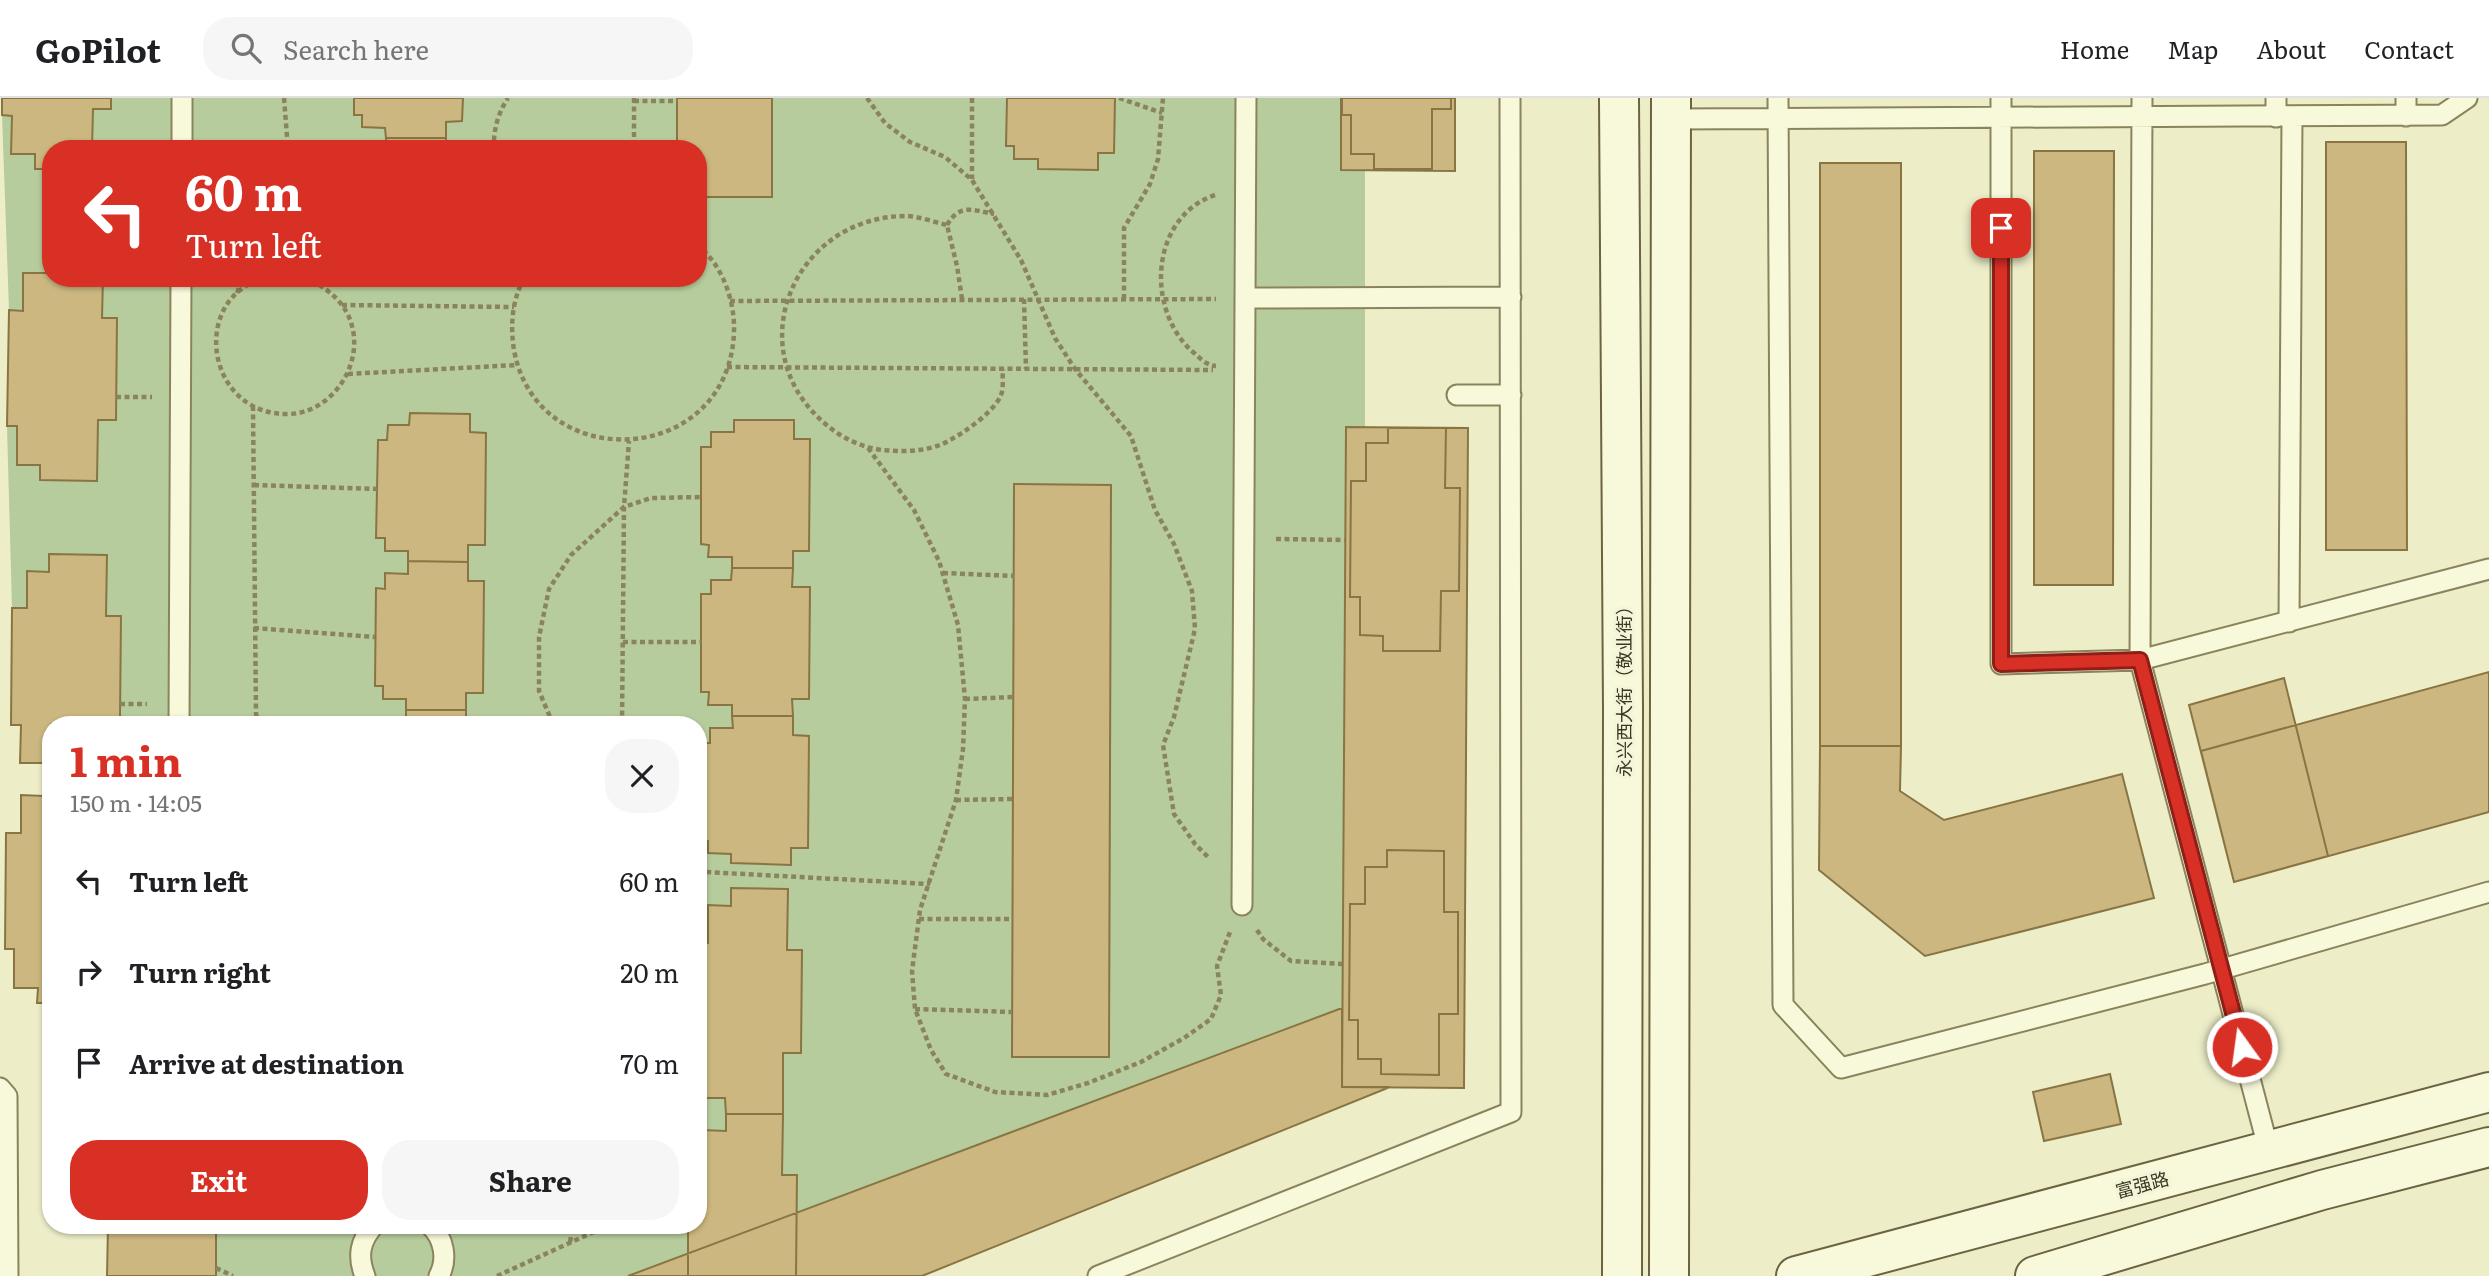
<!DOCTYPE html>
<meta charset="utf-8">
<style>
body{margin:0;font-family:Literata,"Noto Sans SC",serif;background:#f6f6f6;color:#202124;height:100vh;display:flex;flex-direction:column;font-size:26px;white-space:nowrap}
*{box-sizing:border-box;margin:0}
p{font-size:23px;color:#757577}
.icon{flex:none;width:38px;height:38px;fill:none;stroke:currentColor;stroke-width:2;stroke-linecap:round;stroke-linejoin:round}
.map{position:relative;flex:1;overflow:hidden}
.sheet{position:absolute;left:42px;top:618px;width:665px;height:518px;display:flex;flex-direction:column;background:#fff;border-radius:28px;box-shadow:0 2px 5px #0004}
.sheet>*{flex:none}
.top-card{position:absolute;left:42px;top:42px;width:665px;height:147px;border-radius:28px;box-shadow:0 2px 5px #0004;background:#d93025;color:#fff;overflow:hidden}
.pin{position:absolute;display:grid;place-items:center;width:60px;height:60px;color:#fff;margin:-30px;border-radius:14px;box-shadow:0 4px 10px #0006}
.me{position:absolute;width:77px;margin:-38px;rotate:346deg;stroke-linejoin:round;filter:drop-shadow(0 0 5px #0008)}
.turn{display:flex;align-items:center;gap:24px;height:147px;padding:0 28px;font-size:32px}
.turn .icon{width:91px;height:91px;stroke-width:2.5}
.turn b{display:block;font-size:49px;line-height:60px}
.round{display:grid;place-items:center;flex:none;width:74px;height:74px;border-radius:28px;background:#f6f6f6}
.headline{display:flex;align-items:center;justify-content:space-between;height:119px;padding:0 28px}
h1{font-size:42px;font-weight:700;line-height:52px;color:#d93025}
.primary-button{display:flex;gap:14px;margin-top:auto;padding:14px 28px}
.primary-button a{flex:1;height:80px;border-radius:28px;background:#d93025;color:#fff;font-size:28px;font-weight:700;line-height:80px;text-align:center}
.primary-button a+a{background:#f6f6f6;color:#202124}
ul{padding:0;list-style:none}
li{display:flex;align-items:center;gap:21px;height:91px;padding:0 28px}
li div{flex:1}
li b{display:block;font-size:26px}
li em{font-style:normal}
header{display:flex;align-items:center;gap:42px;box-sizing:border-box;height:98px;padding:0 35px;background:#fff;border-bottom:2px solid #e0e0e0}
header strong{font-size:33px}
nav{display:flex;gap:38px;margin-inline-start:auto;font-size:24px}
.search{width:490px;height:63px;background:#f6f6f6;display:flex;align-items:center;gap:18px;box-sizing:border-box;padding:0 24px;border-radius:28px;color:#757577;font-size:26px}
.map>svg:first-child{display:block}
.green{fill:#b7cc9c;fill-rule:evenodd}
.building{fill:#cbb77f;stroke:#897543;stroke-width:2}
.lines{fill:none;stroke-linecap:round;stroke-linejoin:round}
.lane-casing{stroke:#8a845d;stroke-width:23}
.secondary-casing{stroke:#6c6440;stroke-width:42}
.path{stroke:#8a845d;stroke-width:4.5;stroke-dasharray:5 3.5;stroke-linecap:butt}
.lane{stroke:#f8f9db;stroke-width:19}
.secondary{stroke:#f8f9db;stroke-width:38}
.route-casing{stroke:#8d1f18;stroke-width:18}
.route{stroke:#d93025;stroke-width:12}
.labels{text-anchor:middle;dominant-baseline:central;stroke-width:6;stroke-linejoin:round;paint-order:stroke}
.street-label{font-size:18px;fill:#3b3620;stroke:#f4f5d8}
</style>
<header>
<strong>GoPilot</strong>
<div class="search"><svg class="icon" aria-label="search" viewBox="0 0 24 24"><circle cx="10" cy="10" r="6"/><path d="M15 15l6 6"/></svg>Search here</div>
<nav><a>Home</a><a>Map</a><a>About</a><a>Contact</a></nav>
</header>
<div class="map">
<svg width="2489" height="1178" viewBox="0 0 2489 1178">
<rect width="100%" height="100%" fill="#edeec8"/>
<!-- green -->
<path class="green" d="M111 0H354V17H362V29L385 30 386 51H92L93 11H111Z
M463 0H677V51H446V24L462 23Z
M772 0H1007L1006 48H1014V61H1038V71L1097 72 1098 55H1114L1115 0H1341V72H1365V330H1346L1342 910 797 1114V1077H782L783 955 801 954 802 852H787L788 791 731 790V808H708V845H698V626H466V595H483V483H468V447H485L486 335 470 334V316L410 315 409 327H388L387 342H378L376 440H385V453H408V476L386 475 385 491H376L375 588H383V601H406V623H384L383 626H102V620H120L121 518H106L107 457 50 456 49 474 27 473V510H12L7 329 17 328V367H40V382L97 383 98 322H116L117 221 102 220 103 180H385V187L444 188 445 180H698V99H772ZM734 322 794 323V341L809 453H793L792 489H810L809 601H792L793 637 809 638 808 749 791 750 790 767 731 765V756L708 755V743H700L701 645H710L711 630H733L732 607 709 594H701V497L711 496V482H731L732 459H709V447L701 446V349H711V334H734ZM1015 386 1111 387 1108 959 1012 958Z
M2 17 12 18 11 56H35V71H51V158L46 159V175L23 213 9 212Z
M698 961H702L725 1000 726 1033 704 1032 703 1069H698Z
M216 1127H688V1155L628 1178H216Z"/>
<!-- building -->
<path class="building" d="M2 0H111V11H93L92 51H51V71H35V56H11L12 18 2 17Z
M354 0H463L462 23 446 24V40H386L385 30 362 29V17H354Z
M677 0H772V99H698V51H677Z
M1007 0H1115L1114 55H1098V72L1038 71V61H1014V48H1006Z
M1341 0H1455V73L1341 72Z
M1342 0H1451V11H1432V71H1374V56H1351V17H1342Z
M386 40H446V51H386Z
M2326 44H2406L2407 452H2326Z
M2034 53H2114L2113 487H2034Z
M1820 65H1901V648H1820Z
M46 158H51V180H103L102 220H117L116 322H98L97 383 40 382V367H17V328H7L9 212 23 213V175H46Z
M385 180H445V188L385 187Z
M410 315 470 316V334L486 335 485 447H468V464L408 463V453H385V440H376L378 342H387L388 327H409Z
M734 322H794V341H810L809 453H793V470H732V459H708L709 447 701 446V349H711V334H734Z
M1346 329 1468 330 1464 990 1342 989Z
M1388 330H1446L1445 390H1460L1459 493H1441L1440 553H1383V538L1360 537V499H1350L1351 383H1366V345H1388Z
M1014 386 1111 387 1109 959H1012Z
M49 456 107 457 106 518H121L120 620H102V626H51V680H44V665H20L21 627H11L12 510H27V473L49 474Z
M408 463 468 464V483H484L483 595H466V612H406V601H383V588H375L376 490 385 491V475L408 476Z
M732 470H793L792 489H810L809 601H792L793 618H732V607H708L709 594H701V496H711V482H731Z
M2489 574V714L2234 784 2201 653Z
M2284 580 2328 758 2234 784 2189 607Z
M406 612H466V626H383V623H406Z
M732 618H793V637L809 638 808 750H791V767L731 765V756L708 755V743H700L701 645H710V630H733Z
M1820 648H1901L1900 693 1944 722 2122 676 2154 800 1925 858 1819 772Z
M44 680H51V905H37L38 890H14V851H5L6 735H21V697L44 698Z
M1387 752 1444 753V814H1458V916H1439V977L1381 976V961H1358V922H1349L1350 806H1365V769H1387Z
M731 790 788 791 787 852H802L801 955H783V1016H726L725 1000H702V961H698V845H708V807L731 808Z
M1342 910V989H1390L922 1178H628Z
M2110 976 2121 1026 2044 1043 2033 994Z
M726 1016H783L782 1077H797L796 1178H688V1127H698V1069H703V1032L726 1033Z
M108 1127H216V1178H107Z"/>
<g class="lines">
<!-- lane casing -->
<g class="lane-casing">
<path id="lane" d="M1778 0 1783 907 1841 970 2205 876 2489 794
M2001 0V566L2140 562 2489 471
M2142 0 2140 562 2269 1053
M2276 0V19
M2406 18V0
M1671 21 2442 17 2467 0
M182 51V0
M1245 200 1511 199
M1457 297H1511
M2289 524 2292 18
M179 626 181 180
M1242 807 1246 0
M0 990 7 998 8 1178
M430 1127C444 1140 448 1161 439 1178
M365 1178C357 1158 360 1143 374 1127
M1098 1178 1511 1014 1510 0"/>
</g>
<!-- secondary casing -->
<g class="secondary-casing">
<path id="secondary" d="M1619 0 1623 611 1622 1178
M1669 1178 1671 0
M1796 1178 2489 994
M2035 1178 2322 1092 2489 1049"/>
</g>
<!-- path -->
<path class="path" d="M284 0 288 51
M634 0V51
M867 0 885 25 910 44 945 59 972 82 1021 162 1055 240 1075 271 1131 338 1155 412 1174 446 1192 493 1195 531 1174 619 1163 647 1174 716 1195 746 1209 760
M972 0V81
M1119 0 1162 15
M634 3H677
M494 51C493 33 498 15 508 0
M1215 97C1150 119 1145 212 1193 254 1201 261 1206 267 1216 268
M947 127C960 105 972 112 994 116
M265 180C189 199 205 319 290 316 331 314 363 269 352 228 346 204 327 190 306 180
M524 180C512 203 510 227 514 252 537 379 729 369 734 234 735 204 723 167 698 148
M237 195 243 180
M962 201 957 168 947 127C934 124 918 118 905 118 796 119 739 247 821 322 838 338 859 349 882 352 905 354 930 354 950 342 965 334 994 314 1001 297 1004 290 1002 278 1003 271
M1024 201 1026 271
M1124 201V130L1150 86 1158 61 1163 0
M730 203 1216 201
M342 207 514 209
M727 269 1213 272
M348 276 517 267
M116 299H152
M253 308 256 616 259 626
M868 350 914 412 939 463 958 527 965 601 963 651 956 702 920 812 912 873 915 911 931 952 946 976 995 994 1047 997 1088 985 1141 964 1184 940 1211 921 1221 897 1217 868 1230 834
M254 387 377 391
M1276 441 1345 442
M943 475 1014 478
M254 530 375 539
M623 544H701
M965 601 1014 599
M120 606H147
M553 626 539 593V539L549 491 571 457 624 409 651 400 701 399
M622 626 624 409 629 343
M698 696H700
M956 702 1013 701
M698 776 706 774 930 786
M919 821H1012
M1257 832 1263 841 1291 863 1342 866
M915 911 1012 914
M570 1144 573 1127
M216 1170 233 1178
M497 1178 609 1127"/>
<!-- lane -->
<use href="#lane" class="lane"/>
<!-- secondary -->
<use href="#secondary" class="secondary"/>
</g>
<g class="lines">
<!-- route casing -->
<g class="route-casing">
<path id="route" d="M2001 130V566L2140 562 2242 949"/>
</g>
<!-- route -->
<use href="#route" class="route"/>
</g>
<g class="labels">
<!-- street labels -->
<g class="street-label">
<text transform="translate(1623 589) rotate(-90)">永兴西大街（敬业街）</text>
<text transform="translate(2142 1086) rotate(-15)">富强路</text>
</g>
</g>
</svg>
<div class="pin" style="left:2001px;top:130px;background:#d93025"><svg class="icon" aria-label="arrive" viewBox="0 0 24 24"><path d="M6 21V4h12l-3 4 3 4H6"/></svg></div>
<svg class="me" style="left:2242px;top:949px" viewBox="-20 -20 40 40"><circle r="17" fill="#d93025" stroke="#fff" stroke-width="3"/><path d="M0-11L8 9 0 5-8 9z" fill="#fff"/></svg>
<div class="top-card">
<div class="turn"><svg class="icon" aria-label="left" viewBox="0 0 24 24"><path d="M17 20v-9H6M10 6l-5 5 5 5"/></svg><div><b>60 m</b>Turn left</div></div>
</div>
<section class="sheet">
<div class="headline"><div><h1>1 min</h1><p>150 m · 14:05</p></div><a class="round"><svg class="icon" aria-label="close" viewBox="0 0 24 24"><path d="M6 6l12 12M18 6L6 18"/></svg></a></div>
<ul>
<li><svg class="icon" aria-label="left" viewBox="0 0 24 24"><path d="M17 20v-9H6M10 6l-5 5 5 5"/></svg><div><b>Turn left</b></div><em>60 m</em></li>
<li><svg class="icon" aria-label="right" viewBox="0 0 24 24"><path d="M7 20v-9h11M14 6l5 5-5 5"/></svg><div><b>Turn right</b></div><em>20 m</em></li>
<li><svg class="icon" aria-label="arrive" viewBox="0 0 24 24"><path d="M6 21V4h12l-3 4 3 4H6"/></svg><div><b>Arrive at destination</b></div><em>70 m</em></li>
</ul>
<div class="primary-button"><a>Exit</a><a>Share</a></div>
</section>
</div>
